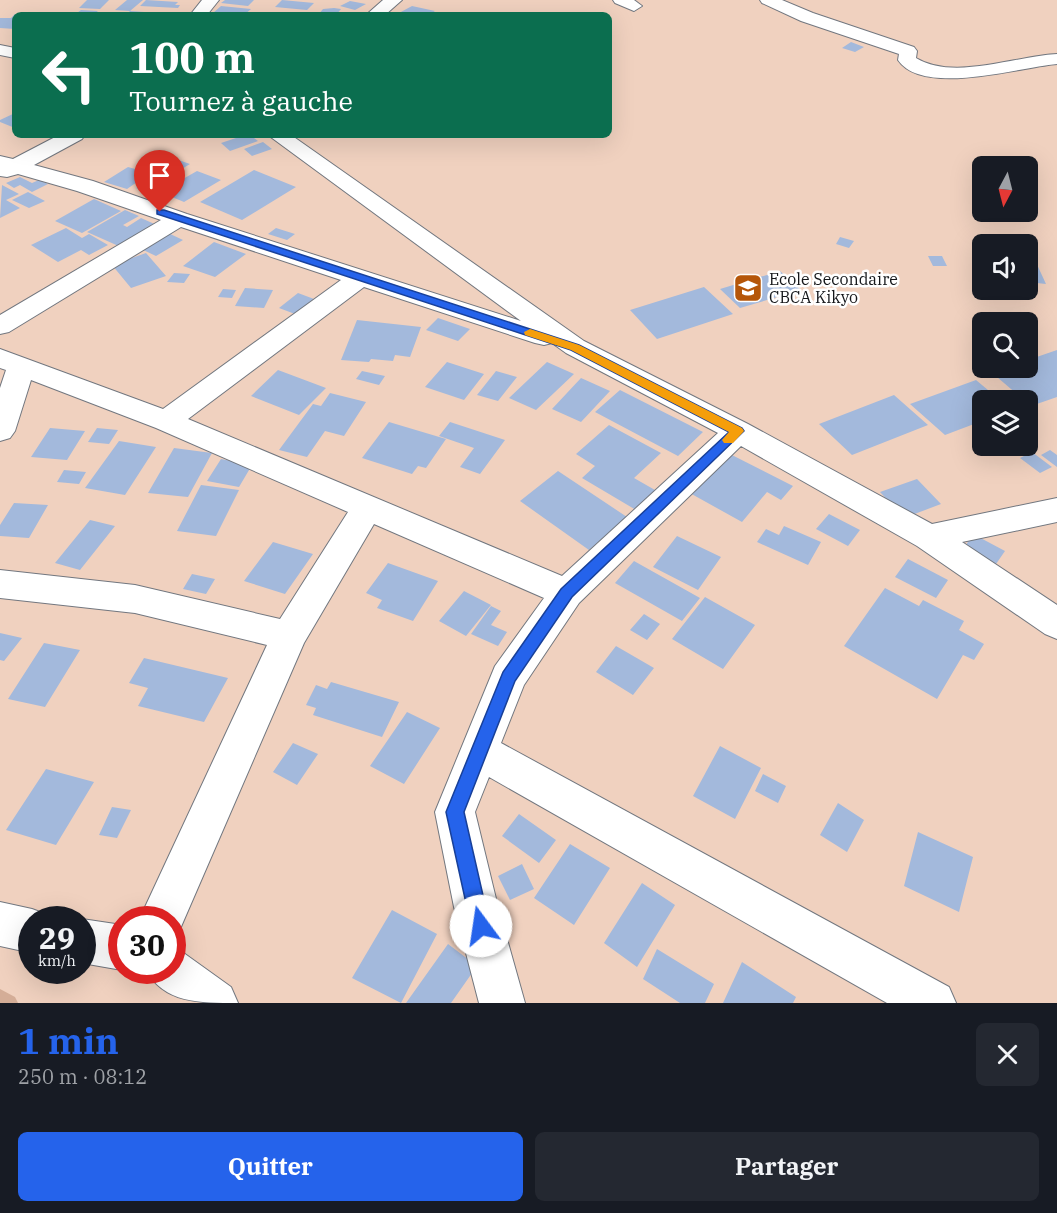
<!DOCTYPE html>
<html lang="fr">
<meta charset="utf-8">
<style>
body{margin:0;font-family:"IBM Plex Serif",serif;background:#242831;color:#f1f3f6;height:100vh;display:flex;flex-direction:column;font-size:22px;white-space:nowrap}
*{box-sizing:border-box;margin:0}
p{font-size:20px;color:#9ea1a6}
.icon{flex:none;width:33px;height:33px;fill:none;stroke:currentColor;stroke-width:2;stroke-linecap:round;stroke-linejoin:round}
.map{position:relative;height:1003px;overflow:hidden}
.drawer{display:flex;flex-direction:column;background:#171b24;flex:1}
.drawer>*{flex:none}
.hud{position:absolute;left:12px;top:12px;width:600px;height:126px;border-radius:9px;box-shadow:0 6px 24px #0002;background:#0b6e4f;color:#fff;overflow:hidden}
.needle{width:39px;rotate:187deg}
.tools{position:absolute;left:972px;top:156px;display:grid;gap:12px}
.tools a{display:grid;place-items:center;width:66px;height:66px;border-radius:9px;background:#171b24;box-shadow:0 6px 24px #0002;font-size:30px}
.speed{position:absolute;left:18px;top:906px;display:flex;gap:12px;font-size:30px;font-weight:700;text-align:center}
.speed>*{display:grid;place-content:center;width:78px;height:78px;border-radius:50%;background:#171b24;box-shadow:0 6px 24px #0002;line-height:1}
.speed small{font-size:15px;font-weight:400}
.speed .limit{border:9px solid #d22;background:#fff;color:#111}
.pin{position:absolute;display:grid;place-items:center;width:51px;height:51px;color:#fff;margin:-62px -26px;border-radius:50% 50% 50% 0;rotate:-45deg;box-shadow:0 0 6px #0007}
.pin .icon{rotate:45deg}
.me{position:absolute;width:66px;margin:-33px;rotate:346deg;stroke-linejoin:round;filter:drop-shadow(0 0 4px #0008)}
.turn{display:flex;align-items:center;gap:21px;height:126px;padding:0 18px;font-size:27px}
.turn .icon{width:78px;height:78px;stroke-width:2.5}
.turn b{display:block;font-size:42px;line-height:51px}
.round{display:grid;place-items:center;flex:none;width:63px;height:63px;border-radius:9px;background:#242831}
.head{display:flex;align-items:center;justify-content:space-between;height:102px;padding:0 18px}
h1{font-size:36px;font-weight:700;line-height:45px;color:#2563eb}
.action{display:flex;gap:12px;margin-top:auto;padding:12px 18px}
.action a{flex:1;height:69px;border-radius:9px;background:#2563eb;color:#fff;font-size:24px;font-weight:700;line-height:69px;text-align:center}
.action a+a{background:#242831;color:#f1f3f6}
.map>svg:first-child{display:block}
.green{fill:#f0d1bf;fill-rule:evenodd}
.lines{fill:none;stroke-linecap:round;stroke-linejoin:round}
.stream{fill:#d4ad97;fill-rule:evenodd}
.building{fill:#a3b9dc}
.street-casing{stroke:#72777f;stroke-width:2}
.street{fill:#fff;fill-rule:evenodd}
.route{fill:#2563eb;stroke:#184099;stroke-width:1.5}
.slow{fill:#f59e0b}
.labels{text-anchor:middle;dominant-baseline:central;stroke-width:5;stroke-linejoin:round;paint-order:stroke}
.far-poi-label{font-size:16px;fill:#141619;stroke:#fff;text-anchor:start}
</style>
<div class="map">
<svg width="1057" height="1003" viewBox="0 0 1057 1003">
<rect width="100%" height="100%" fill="#eff5fd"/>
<!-- green -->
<path class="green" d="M0 0H1057V1003H0ZM15 15H609V135H15ZM982 166H1028V212H982ZM982 244H1028V290H982ZM982 322H1028V368H982ZM982 400H1028V446H982ZM32 920H82V970H32ZM122 920H172V970H122Z"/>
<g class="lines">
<!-- stream -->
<path class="stream" d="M0 989 15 997 18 1003H0Z"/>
</g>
<!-- building -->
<path class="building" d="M87 0H109L100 9 79 8Z
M127 0H143L130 11 115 10Z
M146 0 178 2 175 5H180L178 8 140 6Z
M225 0H254L248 6 221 3Z
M282 0 314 3 307 10 275 7Z
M350 1 366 4 355 10 340 6Z
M221 6 251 9 244 15 213 13Z
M412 6 435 11 429 15 399 13Z
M334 8 341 9 336 15H318L323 9Z
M81 10 98 11 93 15H74Z
M130 11 159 13 156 15H126Z
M15 14V29L0 28V18H11Z
M851 42 864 47 855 52 842 48Z
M15 113V128L0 122V120Z
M245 135H250L258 141 230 151 221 143Z
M263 142 272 149 252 156 244 149Z
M161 154 190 164 170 176 140 166Z
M128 167 146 172 136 179 140 180 127 189 104 182Z
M254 170 296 187 242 220 200 202Z
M197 171 221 180 184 202 160 192Z
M20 177 32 183 39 180 48 184 32 192 20 185 14 188 6 183Z
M150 180 161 183 147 192 136 188Z
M2 185 19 194 6 200 20 208 0 218Z
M28 192 45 201 29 208 12 200Z
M94 199 121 211 82 233 55 221Z
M125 210 139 216 123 225 127 227 141 218 159 226 123 248 87 232Z
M66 228 82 238 89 234 108 245 89 255 81 250 58 262 31 245Z
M276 228 295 234 287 240 268 234Z
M166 232 183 240 156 256 139 248Z
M840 237 854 241 849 248 836 244Z
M214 242 246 254 215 277 183 266Z
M146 253 166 276 131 288 112 265Z
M928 256H942L947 266H933Z
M1028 258H1034L1046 284 1028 282Z
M780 271 801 290 740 308 720 289Z
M174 273 190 274 184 283 167 282Z
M704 287 733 314 657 339 630 310Z
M245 288 273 290 264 308 235 306Z
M223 289 236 290 232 298 218 297Z
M298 293 314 299 295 314 279 308Z
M438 318 470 329 458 341 426 330Z
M357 320 421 327 410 357 395 355 393 361 371 359 369 362 341 360Z
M1057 350V397L1031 406 1028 400H1024L990 371 1002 368H1028V360Z
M447 362 484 374 464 400 425 387Z
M547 362 574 374 536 410 509 398Z
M278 370 326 388 299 415 251 396Z
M362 371 385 376 379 385 356 379Z
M496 371 517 377 498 401 477 395Z
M581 378 610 391 581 422 552 409Z
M976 380 1000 400H982V421L945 435 910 404Z
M620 390 703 432 678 456 595 412Z
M330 393 366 402 344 436 325 431 307 457 279 450 313 404 321 406Z
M894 395 928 425 852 455 819 424Z
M389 422 446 439 426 468 418 466 412 474 362 458Z
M450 422 505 440 480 474 460 467 474 448 439 436Z
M609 425 661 453 634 478 655 490 636 510 582 478 595 466 576 454Z
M50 428 85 431 67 460 31 457Z
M97 428 118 430 109 444 88 442Z
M119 441 156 447 125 495 85 488Z
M174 448 212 453 188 497 148 493Z
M1050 450 1057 455V467L1041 455Z
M726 452 793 486 781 500 767 492 742 522 688 492Z
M1032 452 1052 467 1040 473 1020 458Z
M221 459 252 465 239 487 207 481Z
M64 470 86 472 79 484 57 482Z
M558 471 627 517 589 550 520 501Z
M917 479 941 504 904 518 880 492Z
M201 485 239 490 216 536 177 531Z
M14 503 48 505 29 538 0 536V525Z
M829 514 860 530 848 546 816 529Z
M90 520 115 526 80 570 55 563Z
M784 526 821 542 808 565 757 542 766 529 779 535Z
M973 534 1005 551 996 564 964 548Z
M677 536 721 557 698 590 653 567Z
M273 542 313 554 285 594 244 581Z
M908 559 948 580 936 598 895 577Z
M634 561 700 598 682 621 615 583Z
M388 563 438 581 413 621 377 608 382 600 366 593Z
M192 574 215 579 206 594 183 589Z
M885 588 919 606 923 600 964 621 959 630 984 644 974 660 963 655 937 699 844 646Z
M464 591 491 605 466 636 439 621Z
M705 597 755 625 723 669 672 639Z
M491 606 501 611 491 625 507 632 498 646 471 634Z
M644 614 660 624 647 640 630 630Z
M0 633 22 638 4 661 0 660Z
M44 643 80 650 45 707 8 699Z
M616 646 654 668 633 695 596 672Z
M144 658 228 678 204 722 138 706 148 688 129 683Z
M331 682 399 702 382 737 313 715 316 708 306 705 316 685 327 689Z
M407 712 440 728 404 784 370 766Z
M293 743 318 754 297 785 273 772Z
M720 746 761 768 735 819 693 796Z
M46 769 94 782 56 845 6 830Z
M763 774 786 786 778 803 755 791Z
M838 803 864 820 847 852 820 835Z
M112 807 131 810 117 838 99 835Z
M519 814 556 840 539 863 502 836Z
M918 832 973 857 959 912 904 886Z
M570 844 610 868 574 925 534 898Z
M522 864 534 889 510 900 498 876Z
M642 883 675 905 637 967 604 943Z
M392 910 437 934 401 1003 352 978Z
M448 944 477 966 451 1003H406Z
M657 949 714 984 705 1003H680L643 979Z
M742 962 796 997 793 1003H723Z"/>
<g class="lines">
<!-- street casing -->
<g class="street-casing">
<path id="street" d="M202 0H219L207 15H190Z
M383 0H402L385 15H366Z
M613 0H634L642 6 634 11 615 3Z
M760 0H782L813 13 914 47 917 51 916 58C954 81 1015 56 1057 54V64C1020 67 923 97 898 60L899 54 801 21 762 3Z
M0 45 15 48V58L0 55Z
M59 135H85L82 139 34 165 93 181 187 214 521 321 268 135H291L584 341 748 424 932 524 1057 498V522L962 542 1057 605V639L1045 634 917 546 741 446 579 603 524 685 501 743 949 987 956 1003H887L489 777 475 812 498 907 525 1003H479L454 907 435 812 495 666 544 598 374 524 304 643 177 936 172 937V920H139L267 645 135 613 0 598V570L135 585 280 619 348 512 156 428 31 380 15 431 10 438 0 441V388L6 370 0 368V349L163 409 341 280 181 227 9 332 0 334V315L161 220 77 191 18 174 7 177 0 176V156L13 159ZM364 287 535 343 544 345 552 343 566 353 718 433 562 576 188 419Z
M0 902 32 909 48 915 49 920H32V953L0 946Z
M82 919 122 925V970L82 963V920H80Z
M172 949 185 954 231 987 238 1003C199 1003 164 1003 146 970H172Z"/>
</g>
<!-- street -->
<use href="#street" class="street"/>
</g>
<!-- route -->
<path class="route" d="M157 210H164L579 345 742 428 744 431 572 597 515 681 464 812 490 926 488 933 481 936 474 933 471 926 446 812 503 672 561 589 729 432 571 350 157 214Z"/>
<!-- slow -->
<path class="slow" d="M530 329 579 345 742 428 744 431 733 443H724L722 440 729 432 571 350 525 335 524 332Z"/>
<!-- icons -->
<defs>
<g id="school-square" transform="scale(1.5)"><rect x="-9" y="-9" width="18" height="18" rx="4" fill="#b55609" stroke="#fff"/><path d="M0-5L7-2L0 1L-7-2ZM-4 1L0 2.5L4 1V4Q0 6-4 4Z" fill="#fff"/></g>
</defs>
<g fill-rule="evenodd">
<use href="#school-square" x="748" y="288"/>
</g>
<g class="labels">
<!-- far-poi labels -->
<g class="far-poi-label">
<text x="769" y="279">Ecole Secondaire<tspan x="769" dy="18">CBCA Kikyo</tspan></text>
</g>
</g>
</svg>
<div class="tools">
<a><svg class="needle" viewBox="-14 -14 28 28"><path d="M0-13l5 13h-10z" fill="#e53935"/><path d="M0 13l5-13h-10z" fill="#9ea1a6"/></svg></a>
<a><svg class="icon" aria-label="sound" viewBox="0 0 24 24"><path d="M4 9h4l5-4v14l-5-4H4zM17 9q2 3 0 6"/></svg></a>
<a><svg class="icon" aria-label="search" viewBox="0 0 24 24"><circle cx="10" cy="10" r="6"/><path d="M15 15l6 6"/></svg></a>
<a><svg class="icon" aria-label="layers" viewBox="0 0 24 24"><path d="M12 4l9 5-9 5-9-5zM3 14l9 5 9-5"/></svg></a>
</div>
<div class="speed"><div>29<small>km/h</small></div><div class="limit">30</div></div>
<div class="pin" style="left:160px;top:212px;background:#d93025"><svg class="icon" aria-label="arrive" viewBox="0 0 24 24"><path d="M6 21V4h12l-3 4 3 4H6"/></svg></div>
<svg class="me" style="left:481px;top:926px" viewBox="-20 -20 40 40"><circle r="19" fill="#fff"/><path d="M0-13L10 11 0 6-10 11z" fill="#2563eb"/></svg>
<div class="hud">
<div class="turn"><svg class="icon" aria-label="left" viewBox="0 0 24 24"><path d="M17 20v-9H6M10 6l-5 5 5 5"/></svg><div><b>100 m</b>Tournez à gauche</div></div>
</div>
</div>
<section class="drawer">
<div class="head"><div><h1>1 min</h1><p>250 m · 08:12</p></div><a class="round"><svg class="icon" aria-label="close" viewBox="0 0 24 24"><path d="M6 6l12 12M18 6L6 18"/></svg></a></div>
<div class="action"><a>Quitter</a><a>Partager</a></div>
</section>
